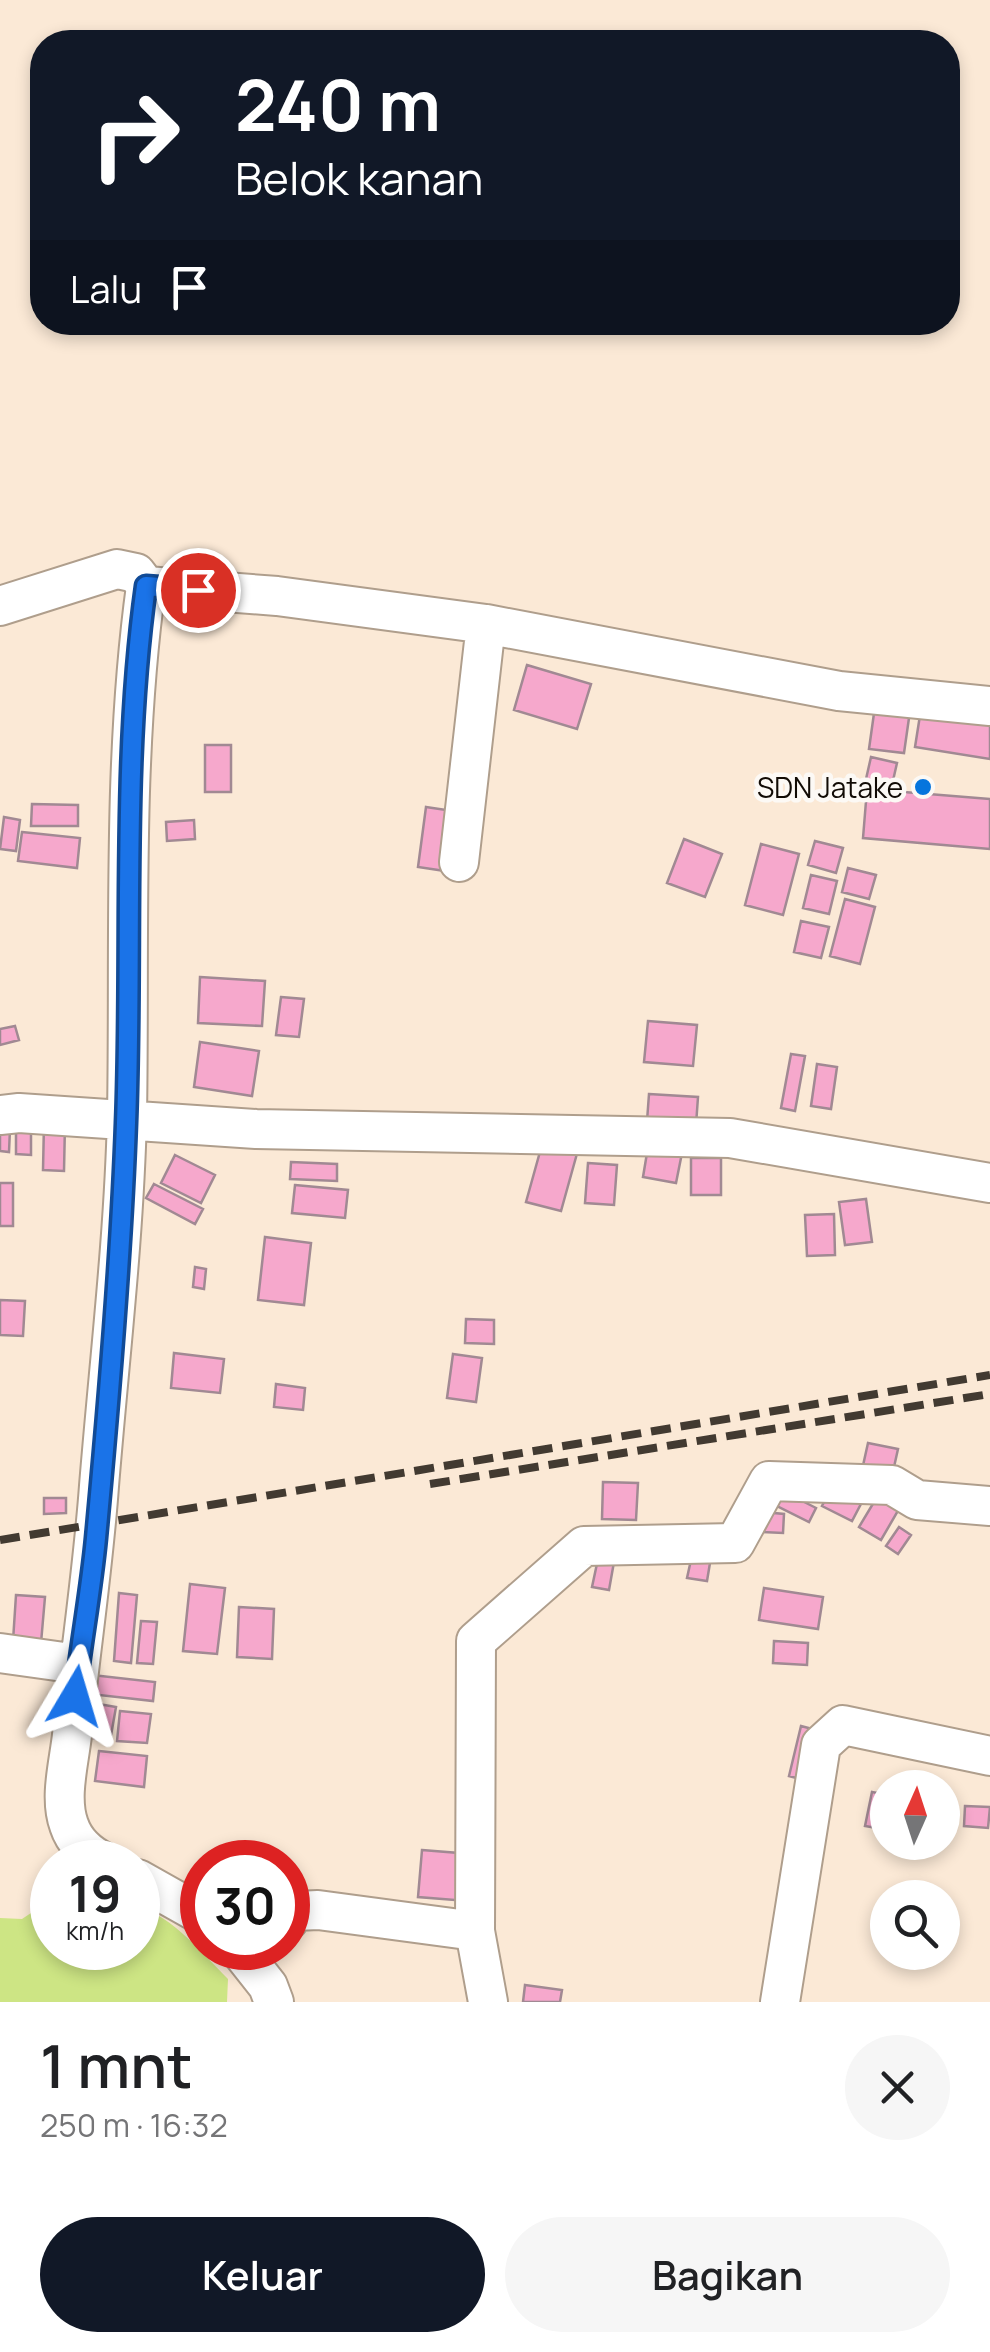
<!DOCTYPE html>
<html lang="id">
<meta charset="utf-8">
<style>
body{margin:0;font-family:Manrope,sans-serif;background:#f6f6f6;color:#202124;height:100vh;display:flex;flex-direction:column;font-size:38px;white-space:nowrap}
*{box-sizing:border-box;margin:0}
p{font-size:32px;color:#757577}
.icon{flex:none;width:55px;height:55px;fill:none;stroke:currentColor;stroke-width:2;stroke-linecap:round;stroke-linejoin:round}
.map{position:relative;height:2002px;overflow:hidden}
.details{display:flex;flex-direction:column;background:#fff;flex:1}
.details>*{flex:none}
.guide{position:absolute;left:30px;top:30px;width:930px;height:305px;border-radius:40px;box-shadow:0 5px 15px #0003;background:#111827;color:#fff;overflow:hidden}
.needle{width:65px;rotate:3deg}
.buttons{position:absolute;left:870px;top:1770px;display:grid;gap:20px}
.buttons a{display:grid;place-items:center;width:90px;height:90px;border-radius:50%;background:#fff;box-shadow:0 5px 15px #0003;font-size:50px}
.speed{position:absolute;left:30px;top:1840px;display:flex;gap:20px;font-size:50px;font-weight:700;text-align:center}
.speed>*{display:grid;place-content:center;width:130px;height:130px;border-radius:50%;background:#fff;box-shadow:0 5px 15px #0003;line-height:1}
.speed small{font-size:25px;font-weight:400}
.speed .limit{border:15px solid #d22;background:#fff;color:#111}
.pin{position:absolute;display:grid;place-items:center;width:85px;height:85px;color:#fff;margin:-42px;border:5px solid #fff;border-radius:50%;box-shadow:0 2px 10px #0007}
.me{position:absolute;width:110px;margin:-55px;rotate:7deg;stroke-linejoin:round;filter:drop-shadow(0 0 8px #0008)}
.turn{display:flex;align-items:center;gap:35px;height:210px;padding:0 40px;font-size:45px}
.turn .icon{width:130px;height:130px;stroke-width:2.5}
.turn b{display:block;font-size:70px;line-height:85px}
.then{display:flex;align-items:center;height:95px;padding:0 40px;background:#0003;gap:20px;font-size:38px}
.round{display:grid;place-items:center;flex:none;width:105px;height:105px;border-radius:52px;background:#f6f6f6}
.summary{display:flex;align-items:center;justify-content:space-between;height:170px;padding:0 40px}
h1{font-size:60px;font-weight:600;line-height:75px}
.button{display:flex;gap:20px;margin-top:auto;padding:20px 40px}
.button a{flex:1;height:115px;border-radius:60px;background:#111827;color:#fff;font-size:40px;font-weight:600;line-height:115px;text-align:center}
.button a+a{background:#f6f6f6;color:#202124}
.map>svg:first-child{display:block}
.green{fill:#cde584}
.building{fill:#f6a8cc;stroke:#a18993;stroke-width:2.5}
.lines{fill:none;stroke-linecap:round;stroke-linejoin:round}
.minor-casing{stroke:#af9e8c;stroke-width:42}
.minor{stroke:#fff;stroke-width:38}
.rail{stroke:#423a31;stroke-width:8;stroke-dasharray:20 10;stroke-linecap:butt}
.route-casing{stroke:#114b97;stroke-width:25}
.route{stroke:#1a73e8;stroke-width:18}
.poi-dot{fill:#0675dd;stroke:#fcf9f5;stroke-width:4}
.labels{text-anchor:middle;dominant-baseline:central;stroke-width:9;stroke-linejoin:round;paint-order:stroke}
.poi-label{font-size:28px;fill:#110b05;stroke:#fcf9f5;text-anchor:end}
</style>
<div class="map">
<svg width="990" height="2002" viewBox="0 0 990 2002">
<rect width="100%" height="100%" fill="#fbe9d6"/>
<!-- green -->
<path class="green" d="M52 1899V1948H138V1906C174 1918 201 1952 228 1979L227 2002H0V1918L22 1919Z"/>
<!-- building -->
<path class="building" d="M527 665 591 684 577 729 514 710Z
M876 699 911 704 904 753 869 749Z
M921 709 990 720V759L915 747Z
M205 745H231V792H205Z
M871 757 897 763 892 785 866 779Z
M867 789 990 799V849L863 838Z
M32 804 78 805V826H31Z
M426 807 453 811 445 871 418 867Z
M4 817 20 820 16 851 0 849Z
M194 820 195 839 167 841 166 822Z
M22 832 80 838 77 868 18 861Z
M684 839 722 854 705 897 667 883Z
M815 841 843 848 836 873 808 865Z
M761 844 799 854 783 915 745 905Z
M848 868 876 875 869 899 842 892Z
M811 875 837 881 829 914 803 908Z
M845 899 875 907 860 964 830 956Z
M801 921 829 927 821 958 794 952Z
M200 977 265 981 262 1026 198 1023Z
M281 997 304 999 299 1037 276 1035Z
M648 1021 697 1025 693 1066 644 1062Z
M15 1026 19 1040 0 1045V1029Z
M200 1042 259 1051 252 1096 194 1087Z
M791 1054 805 1056 795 1111 781 1108Z
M817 1064 837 1067 831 1109 811 1106Z
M649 1094 698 1097 696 1125 647 1121Z
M16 1120H31V1155L16 1154Z
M44 1123 65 1124 64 1171 43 1170Z
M0 1129H10L9 1152 0 1151Z
M543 1141 578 1150 561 1211 526 1202Z
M648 1147 682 1153 676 1183 643 1177Z
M175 1155 215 1175 201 1203 161 1183Z
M691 1158H721V1195H691Z
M291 1162 337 1164V1181L290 1179Z
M588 1163 617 1165 614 1205 585 1203Z
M0 1183H13V1226H0Z
M154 1184 203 1209 195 1224 146 1198Z
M295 1185 348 1190 345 1218 292 1213Z
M866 1199 872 1242 845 1245 839 1202Z
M834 1214 835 1255 807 1256 805 1215Z
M265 1237 311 1243 304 1305 258 1300Z
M195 1267 206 1269 204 1289 193 1287Z
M0 1300 25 1301 23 1336 0 1335Z
M466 1319 494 1320V1344L465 1343Z
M174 1353 224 1359 220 1393 171 1388Z
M453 1354 482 1358 476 1402 447 1398Z
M276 1384 305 1388 303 1410 274 1407Z
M868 1443 898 1449 892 1476 862 1470Z
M603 1482 638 1483 636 1520 602 1519Z
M771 1485 816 1508 809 1522 763 1499Z
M833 1485 863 1500 852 1521 822 1506Z
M877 1497 899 1509 881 1540 859 1527Z
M44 1498H66V1513L44 1514Z
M763 1512 784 1514 783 1533 762 1532Z
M899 1527 911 1535 898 1554 886 1546Z
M598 1559 614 1562 609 1590 592 1587Z
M691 1560 710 1563 707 1581 687 1578Z
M190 1584 225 1588 217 1654 183 1651Z
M764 1588 823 1597 818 1629 759 1620Z
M119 1593 137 1595 131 1663 114 1661Z
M16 1595 45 1597 41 1643 13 1641Z
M239 1607 274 1609 272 1659 237 1657Z
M141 1621 157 1622 153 1664 137 1663Z
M774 1641 808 1643 807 1665 773 1663Z
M92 1675 155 1682 153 1701 90 1694Z
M93 1703 116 1707 110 1741 87 1737Z
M120 1711 151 1714 147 1743 117 1741Z
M801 1726 831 1734 819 1784 789 1776Z
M99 1751 147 1756 144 1787 95 1781Z
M872 1792 888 1795V1830L865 1826Z
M965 1806 990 1807 988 1828 964 1826Z
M422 1850 471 1854 467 1901 418 1897Z
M525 1985 562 1990 560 2002H523Z"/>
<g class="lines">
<!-- minor casing -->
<g class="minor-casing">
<path id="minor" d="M146 586 277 596 486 624 839 691 990 706
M0 606 117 569 136 573 146 586C122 761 130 940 127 1116 124 1239 109 1363 99 1486 93 1570 80 1652 72 1735 69 1763 59 1798 69 1825 75 1843 88 1854 104 1862
M459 862 486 624
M0 1115 19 1113 256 1129 730 1138 990 1183
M0 1653 78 1664
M138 1879 202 1915
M288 1921 296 1911 318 1910 475 1931 488 2002
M475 1931 476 1641 584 1546 735 1543 769 1481 892 1485 917 1500 990 1506
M238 1948 268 1986 274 2002
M780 2002 821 1745 843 1725 990 1756"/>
</g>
<!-- minor -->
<use href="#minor" class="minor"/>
<!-- rail -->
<path class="rail" d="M430 1484 990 1394
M0 1540 990 1375"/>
</g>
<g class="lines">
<!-- route casing -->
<g class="route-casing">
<path id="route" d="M75 1696C81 1643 91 1591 96 1538 109 1400 121 1261 126 1123 133 944 121 764 146 586L198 590"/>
</g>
<!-- route -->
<use href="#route" class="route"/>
</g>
<!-- markers -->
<circle class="poi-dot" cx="923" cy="787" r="10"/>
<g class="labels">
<!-- poi labels -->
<g class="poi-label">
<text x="903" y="787">SDN Jatake</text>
</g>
</g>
</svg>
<div class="buttons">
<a><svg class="needle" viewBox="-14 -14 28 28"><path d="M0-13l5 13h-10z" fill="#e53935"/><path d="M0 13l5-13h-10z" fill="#757577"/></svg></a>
<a><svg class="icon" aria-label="search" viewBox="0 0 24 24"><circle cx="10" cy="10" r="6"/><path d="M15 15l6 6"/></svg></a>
</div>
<div class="speed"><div>19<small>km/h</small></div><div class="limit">30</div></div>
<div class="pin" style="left:198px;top:590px;background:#d93025"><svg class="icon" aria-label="arrive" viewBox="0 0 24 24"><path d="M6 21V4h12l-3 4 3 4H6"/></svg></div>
<svg class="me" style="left:75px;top:1696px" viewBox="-20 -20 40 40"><path d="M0-17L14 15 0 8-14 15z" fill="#1a73e8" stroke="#fff" stroke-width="4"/></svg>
<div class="guide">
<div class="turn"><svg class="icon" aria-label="right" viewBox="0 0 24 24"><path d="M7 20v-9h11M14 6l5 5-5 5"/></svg><div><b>240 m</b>Belok kanan</div></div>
<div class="then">Lalu<svg class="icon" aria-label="arrive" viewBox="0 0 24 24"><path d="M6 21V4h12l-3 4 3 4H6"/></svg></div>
</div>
</div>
<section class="details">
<div class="summary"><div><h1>1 mnt</h1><p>250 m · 16:32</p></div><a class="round"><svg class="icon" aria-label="close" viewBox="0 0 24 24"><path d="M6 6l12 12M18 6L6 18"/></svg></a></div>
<div class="button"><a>Keluar</a><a>Bagikan</a></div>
</section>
